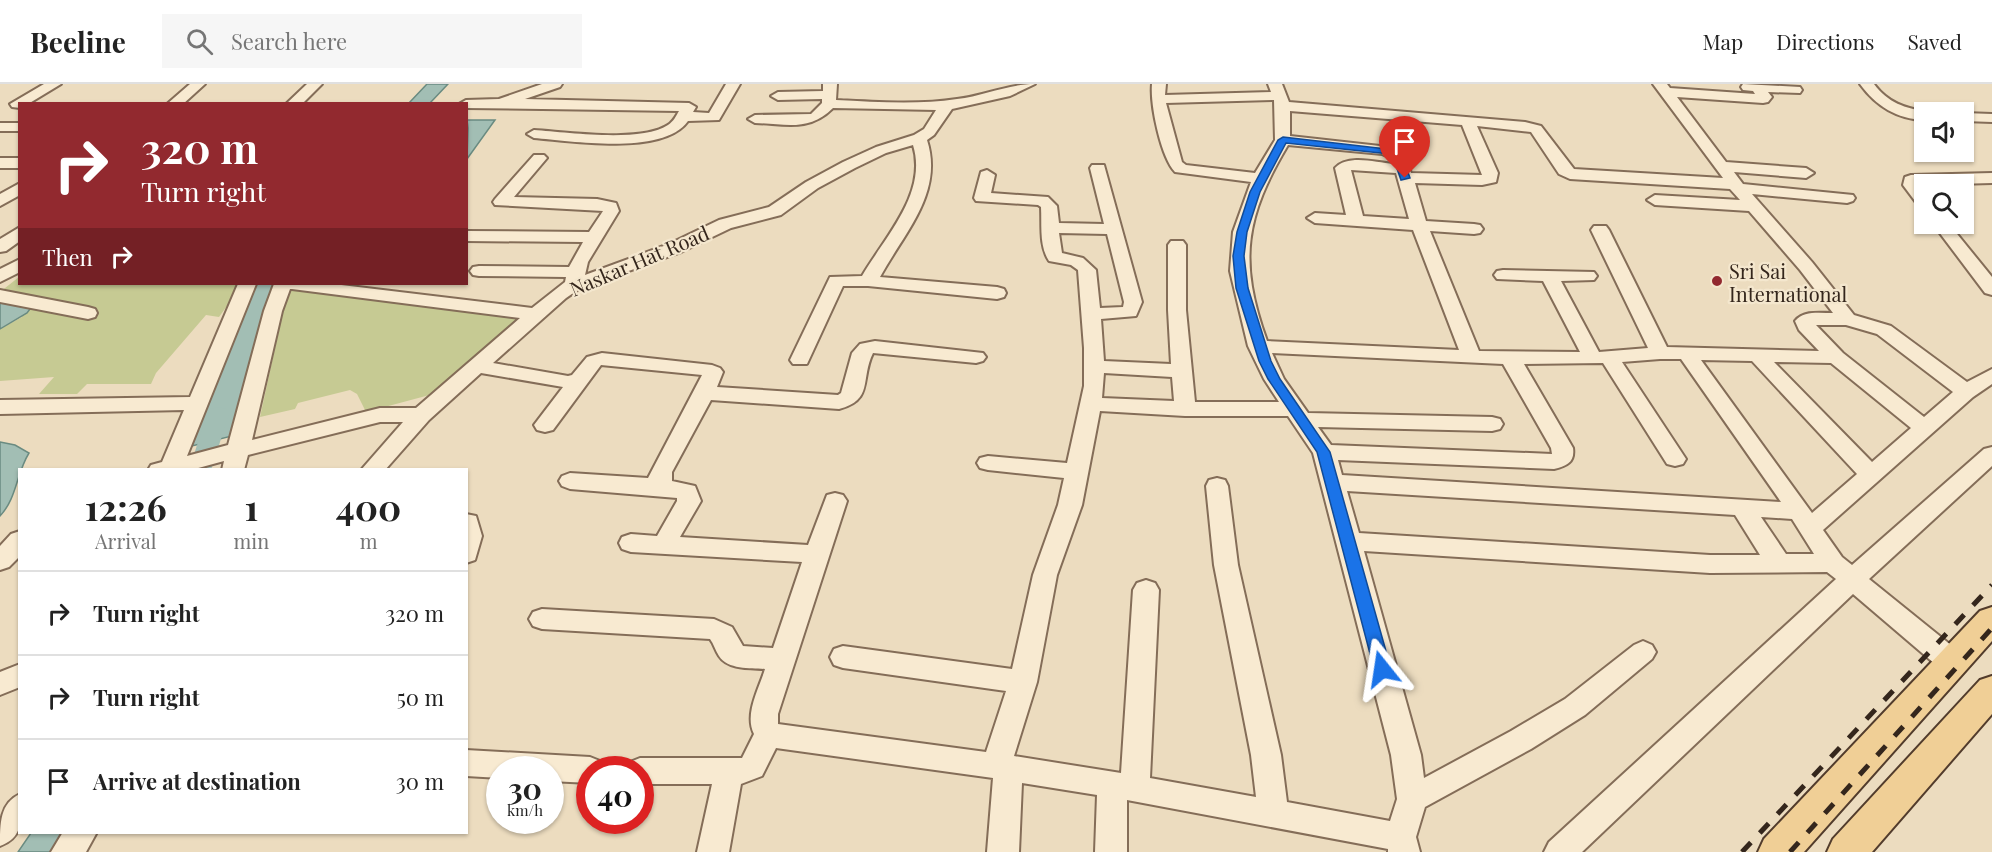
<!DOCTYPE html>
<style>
body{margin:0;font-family:"Playfair Display",serif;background:#f6f6f6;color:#222;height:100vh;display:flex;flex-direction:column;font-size:22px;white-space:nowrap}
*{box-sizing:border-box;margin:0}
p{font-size:20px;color:#767676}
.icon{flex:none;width:33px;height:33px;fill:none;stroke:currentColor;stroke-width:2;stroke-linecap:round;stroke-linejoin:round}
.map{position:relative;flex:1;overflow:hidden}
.details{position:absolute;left:18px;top:384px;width:450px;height:366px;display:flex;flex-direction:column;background:#fff;border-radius:0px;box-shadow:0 2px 4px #0004}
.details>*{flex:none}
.hud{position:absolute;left:18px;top:18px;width:450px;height:183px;border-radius:0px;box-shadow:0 2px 4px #0004;background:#92292f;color:#fff;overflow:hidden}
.controls{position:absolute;left:1914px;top:18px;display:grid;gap:12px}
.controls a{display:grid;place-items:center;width:60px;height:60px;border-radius:0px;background:#fff;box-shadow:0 2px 4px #0004;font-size:30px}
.speed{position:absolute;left:486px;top:672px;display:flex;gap:12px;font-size:30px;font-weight:700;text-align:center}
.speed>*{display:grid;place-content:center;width:78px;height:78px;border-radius:50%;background:#fff;box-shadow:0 2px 4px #0004;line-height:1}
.speed small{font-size:15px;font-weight:400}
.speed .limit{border:9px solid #d22;background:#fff;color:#111}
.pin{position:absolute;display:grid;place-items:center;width:51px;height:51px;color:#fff;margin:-62px -26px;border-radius:50% 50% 50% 0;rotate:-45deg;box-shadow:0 0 6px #0007}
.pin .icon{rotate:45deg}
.me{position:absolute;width:66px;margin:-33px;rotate:345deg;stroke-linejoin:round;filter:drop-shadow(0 0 4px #0008)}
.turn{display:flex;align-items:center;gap:21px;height:126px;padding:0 24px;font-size:27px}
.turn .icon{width:78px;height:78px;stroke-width:2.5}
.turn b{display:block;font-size:42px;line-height:51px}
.then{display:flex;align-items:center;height:57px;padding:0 24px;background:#0003;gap:12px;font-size:22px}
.eta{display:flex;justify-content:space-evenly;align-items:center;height:102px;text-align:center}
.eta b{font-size:36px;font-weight:700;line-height:42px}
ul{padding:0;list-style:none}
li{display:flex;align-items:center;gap:18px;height:84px;padding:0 24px;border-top:2px solid #e0e0e0}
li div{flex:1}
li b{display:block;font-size:22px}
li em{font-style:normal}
header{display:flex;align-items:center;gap:36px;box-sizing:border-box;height:84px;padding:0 30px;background:#fff;border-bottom:2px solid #e0e0e0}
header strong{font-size:28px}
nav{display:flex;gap:33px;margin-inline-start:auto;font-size:21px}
.search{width:420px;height:54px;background:#f6f6f6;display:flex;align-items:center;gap:15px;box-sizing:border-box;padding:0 21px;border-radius:0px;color:#767676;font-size:22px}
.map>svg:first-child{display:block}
.green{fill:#c6ca93}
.water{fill:#a2beb4;stroke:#6a8b81;stroke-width:1.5}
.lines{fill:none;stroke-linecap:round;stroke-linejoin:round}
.canal{fill:#a2beb4;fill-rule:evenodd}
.minor-casing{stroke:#846d58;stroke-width:4}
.major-casing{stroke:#523c2c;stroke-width:4}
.minor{fill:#f8ead1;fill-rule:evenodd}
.major{fill:#f0cf96;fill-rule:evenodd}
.rail{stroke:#34261c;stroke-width:5;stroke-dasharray:13 13;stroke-linecap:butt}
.route{fill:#1a73e8;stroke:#114b97;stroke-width:1.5}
.poi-dot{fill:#92292f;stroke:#f4e7ce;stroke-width:2}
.labels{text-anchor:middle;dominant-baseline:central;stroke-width:4.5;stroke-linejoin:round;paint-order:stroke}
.street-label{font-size:20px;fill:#34261c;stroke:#f4e7ce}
.poi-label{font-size:20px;fill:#34261c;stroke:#f4e7ce;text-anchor:start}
</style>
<header>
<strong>Beeline</strong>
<div class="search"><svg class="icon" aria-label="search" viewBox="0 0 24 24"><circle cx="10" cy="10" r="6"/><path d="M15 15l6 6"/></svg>Search here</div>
<nav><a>Map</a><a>Directions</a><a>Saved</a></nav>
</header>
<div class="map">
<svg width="1992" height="768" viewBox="0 0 1992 768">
<rect width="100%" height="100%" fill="#ecdcbf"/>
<!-- green -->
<path class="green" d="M19 193 20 200H243L219 233 206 231 156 289 151 300H87L77 310H39L54 293 0 297V245L22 233 0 208Z
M288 204 525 233 437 309 366 328 357 310 350 306 298 319 295 325 260 333Z"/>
<!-- water -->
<path class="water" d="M427 0H448L430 19H409Z
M467 36H495L467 75 468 44Z
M250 200H276L232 352 192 362Z
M0 215 33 221 27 229 0 245Z
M0 358 15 361 29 369C16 390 17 414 0 432Z
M31 749H76L61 768H18Z"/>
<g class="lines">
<!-- canal -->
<path class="canal" d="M218 323 226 325 229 330 211 386H189L207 330 210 325Z"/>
<!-- minor casing -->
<g class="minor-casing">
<path id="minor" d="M44 0H61L28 20H20V24L12 23 10 20Z
M190 0H205L183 20H167Z
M307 0H322L302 20H286Z
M542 0H562L560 3 525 15 689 19 696 23 693 28 709 29 726 0H740L719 36 688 37C663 72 573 57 534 54L527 50 534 46C567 48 640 59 668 41 674 37 676 32 679 27L466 24V20H459L466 16 499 15Z
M823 0H837L836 16C876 18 918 21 957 15 984 12 1008 0 1035 0L1010 12 952 25 934 51 927 56C944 109 904 149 880 193L997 203 1004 205 1006 209 1004 213 997 215 868 202H843L807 280H793L790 276 830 193 862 192C885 153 928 109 913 61L886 69 855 84 818 104 781 131 731 144 681 168 579 205 566 214 493 279 568 292 572 291 587 273 602 269 712 281 720 284 723 288 717 303 838 311 841 309 852 269 860 260 875 257 983 269 986 273 983 277 976 279 873 269C860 295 874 316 839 325L711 316 672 388V397L695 402 701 417 680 453 808 461 827 411 835 409 843 411 847 417 778 630V640L986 668 1006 607 843 584 834 581 830 573 834 565 843 562 1012 585 1033 491 1058 421 1064 394 988 386 980 384 977 379 980 374 988 372 1067 379 1084 302V264L1078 186 1071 181 1049 177C1039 162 1042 141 1041 123L1038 121 976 117 974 114 981 88 987 86 995 91 991 109 1048 113 1057 122 1059 139 1104 140 1090 84 1092 81H1104L1142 218 1136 232 1101 235 1104 277 1171 280 1168 226V161L1171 157H1183L1186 161V226L1195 318H1279L1264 295 1248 262 1230 187 1233 148 1251 98 1175 88C1161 73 1150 21 1152 0H1166L1165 11 1271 8 1268 0H1282L1289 18 1525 38 1541 42 1574 85 1723 94 1653 0H1667L1670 4 1755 10 1753 7 1743 6 1741 3 1743 0 1800 3 1802 6 1800 9 1768 8 1772 13 1768 18 1763 19 1677 13 1726 78 1806 84 1814 89 1806 94 1734 88 1743 100 1853 111 1855 114 1853 117 1847 119 1752 110 1812 178 1854 231 1891 242 1967 298 1992 285V300L1973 313 1823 446 1842 473 1852 481 1984 365 1992 363V382L1869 495 1962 570 1965 578 1962 586 1952 589 1942 586 1853 510 1582 768H1544L1549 758 1836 495 1827 488 1710 489 1364 467 1421 671 1424 694 1511 647 1565 615 1634 561 1643 557 1652 561 1656 568 1652 575 1585 631 1531 665 1425 723 1416 753 1420 768H1388V765L1127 716V768H1095L1097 711 1022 699 1019 768H987L993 694 776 664 762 692 741 700 729 768H697L712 700H640V686H626L630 678 640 674H742L754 650C744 630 759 605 765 585 751 584 728 586 719 572 715 566 714 560 710 555L542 545 533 542 529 535 533 528 542 525 714 535 732 543 743 562 773 564 802 478 631 468 622 465 619 459 622 453 631 450 657 452 677 417V414L570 405 562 402 559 397 562 392 570 389 648 394 702 291 601 281 553 346 545 348 537 346 534 341 563 303 481 289 429 336 385 386H361L403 338H380L248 371 244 386H222L224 377 191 386H148L151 381 162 378 184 326 0 330V316L190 313 238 200H256L187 372 228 361 264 227 274 200H333L532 224 565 198 566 193 479 192 473 191 470 187 473 183 479 182 569 183 583 158 466 157V147L589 148 603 127 495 121 493 118 495 115 534 71H544L547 74 514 113 597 115 616 119 619 127 588 178 585 191 669 160 719 136 769 123 806 98 843 78 876 63 914 51 924 45 936 26 833 24C809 48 786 40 755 39L748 35 755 31 811 30 822 19V15L778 16 771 12 778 8 823 7ZM1274 16 1275 56 1255 89 1186 81 1182 78 1166 19ZM1290 27 1462 41 1482 91 1411 89 1403 68 1389 63 1290 52ZM1477 42 1531 48 1559 90 1570 95 1730 105 1740 116 1655 111 1647 116 1655 121 1749 127 1800 186 1833 229C1820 229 1804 226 1795 237L1799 246 1819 267 1667 263 1609 146 1606 142H1594L1591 146 1648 264 1599 268 1561 197 1594 196 1597 192 1594 188 1503 186 1497 187 1494 191 1497 195 1543 197 1580 268 1479 267 1430 147 1474 150 1480 149 1483 145 1480 141 1474 140 1426 137 1415 99 1482 101 1496 98 1498 89ZM1288 61 1382 70 1391 74 1393 80C1376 78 1347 70 1335 84L1346 131 1315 129 1307 134 1315 139 1413 146 1459 266 1267 257C1238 177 1245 133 1288 61ZM1351 86 1396 89 1409 135 1363 132ZM1059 149 1107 150 1124 218 1123 223 1100 224 1096 186 1083 174 1062 169ZM290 205H292L520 234 416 324H380L252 356 282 227ZM1816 241H1846L1877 250 1953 308 1924 333 1843 269ZM1272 269 1503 280 1551 364 1552 370 1331 361 1318 343 1492 347 1500 345 1503 340 1500 335 1492 333 1308 329 1284 295ZM1660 275H1681L1781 418 1342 391 1338 376 1554 385C1567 382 1575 378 1573 364L1524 280 1603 279 1667 380 1675 382 1683 380 1686 375 1622 278ZM1701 276 1752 277 1857 390 1812 429ZM1774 278 1831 279 1911 344 1872 378ZM1104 289 1172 293 1174 317 1102 314ZM1100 327 1185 332H1288L1313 369 1391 671 1397 715 1390 737 1287 718 1281 671 1238 481 1228 402 1225 396 1217 394 1209 396 1206 402 1214 481 1251 671 1256 713 1150 694 1159 506 1155 499 1146 496 1137 499 1133 506 1121 689 1014 672 1037 598 1057 491 1082 421ZM1347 407 1735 431 1760 471H1710L1359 449ZM1761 433 1792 435 1814 470H1786Z
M1860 0H1874C1888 19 1905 24 1927 28H1924V36C1897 35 1876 22 1860 0Z
M1964 29 1992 30V38L1964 37Z
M0 39H20V47H0Z
M0 74H20V84H0Z
M1992 89V99L1919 101 1924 108V123L1918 121 1903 101 1905 93 1911 91Z
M20 99V111L0 122V110Z
M1933 140H1949L1992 193V211L1985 209Z
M20 143V157L6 167 0 168V155Z
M20 175V188L0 198V185Z
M0 206 88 223 95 225 97 229 95 233 88 235 0 218Z
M466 430 476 432 482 452 475 476 466 479Z
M20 447V472L9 483 0 486V462L11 450Z
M20 580V603L0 611V588Z
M466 666 590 673 600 677 604 686H590V699L550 697V686H500V694L466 692Z
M20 710C20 733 26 752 0 762 0 739 0 719 20 710Z
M63 748H97L86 768H51Z"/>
</g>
<!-- major casing -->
<g class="major-casing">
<path id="major" d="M1992 523V557L1804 768H1758L1764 755 1980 527Z
M1992 592V630L1872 768H1827L1833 755 1980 596Z"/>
</g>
<!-- minor -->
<use href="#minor" class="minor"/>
<!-- major -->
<use href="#major" class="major"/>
<!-- rail -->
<path class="rail" d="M1742 768 1992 501
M1790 768 1992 544"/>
</g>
<!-- route -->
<path class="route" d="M1283 53 1395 66 1402 71 1410 94 1401 96 1393 73 1390 70 1286 59 1260 108 1247 148 1244 172 1248 204 1271 277 1280 295 1330 368 1391 585 1388 590 1382 592 1377 590 1374 585 1317 368 1268 295 1259 277 1236 204 1233 172 1237 148 1250 108 1278 56Z"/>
<!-- markers -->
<circle class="poi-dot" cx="1717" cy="197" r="6"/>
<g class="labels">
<!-- street labels -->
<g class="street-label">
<text transform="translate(639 176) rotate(-23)">Naskar Hat Road</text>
</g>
<!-- poi labels -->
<g class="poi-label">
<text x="1729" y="186">Sri Sai<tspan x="1729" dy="23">International</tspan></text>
</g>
</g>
</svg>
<div class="controls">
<a><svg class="icon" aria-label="sound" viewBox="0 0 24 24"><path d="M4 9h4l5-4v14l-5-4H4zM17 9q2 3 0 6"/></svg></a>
<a><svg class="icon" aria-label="search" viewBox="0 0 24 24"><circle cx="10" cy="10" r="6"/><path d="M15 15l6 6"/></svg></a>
</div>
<div class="speed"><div>30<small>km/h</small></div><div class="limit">40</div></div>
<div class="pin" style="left:1405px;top:94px;background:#d93025"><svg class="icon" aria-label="arrive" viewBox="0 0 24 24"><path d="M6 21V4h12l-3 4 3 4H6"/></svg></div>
<svg class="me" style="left:1382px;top:585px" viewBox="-20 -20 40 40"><path d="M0-17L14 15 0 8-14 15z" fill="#1a73e8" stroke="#fff" stroke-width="4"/></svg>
<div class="hud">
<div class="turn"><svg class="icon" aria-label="right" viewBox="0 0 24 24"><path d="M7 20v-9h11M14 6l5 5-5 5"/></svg><div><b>320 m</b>Turn right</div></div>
<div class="then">Then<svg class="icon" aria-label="right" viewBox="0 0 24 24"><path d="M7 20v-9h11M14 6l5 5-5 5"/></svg></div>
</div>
<section class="details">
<div class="eta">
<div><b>12:26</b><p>Arrival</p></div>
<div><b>1</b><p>min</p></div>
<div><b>400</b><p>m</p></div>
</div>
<ul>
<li><svg class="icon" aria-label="right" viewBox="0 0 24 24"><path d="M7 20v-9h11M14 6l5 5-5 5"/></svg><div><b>Turn right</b></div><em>320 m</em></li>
<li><svg class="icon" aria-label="right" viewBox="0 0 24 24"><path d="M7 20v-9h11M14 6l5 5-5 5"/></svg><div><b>Turn right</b></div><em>50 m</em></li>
<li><svg class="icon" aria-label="arrive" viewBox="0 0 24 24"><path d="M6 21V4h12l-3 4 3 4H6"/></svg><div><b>Arrive at destination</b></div><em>30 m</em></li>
</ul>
</section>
</div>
